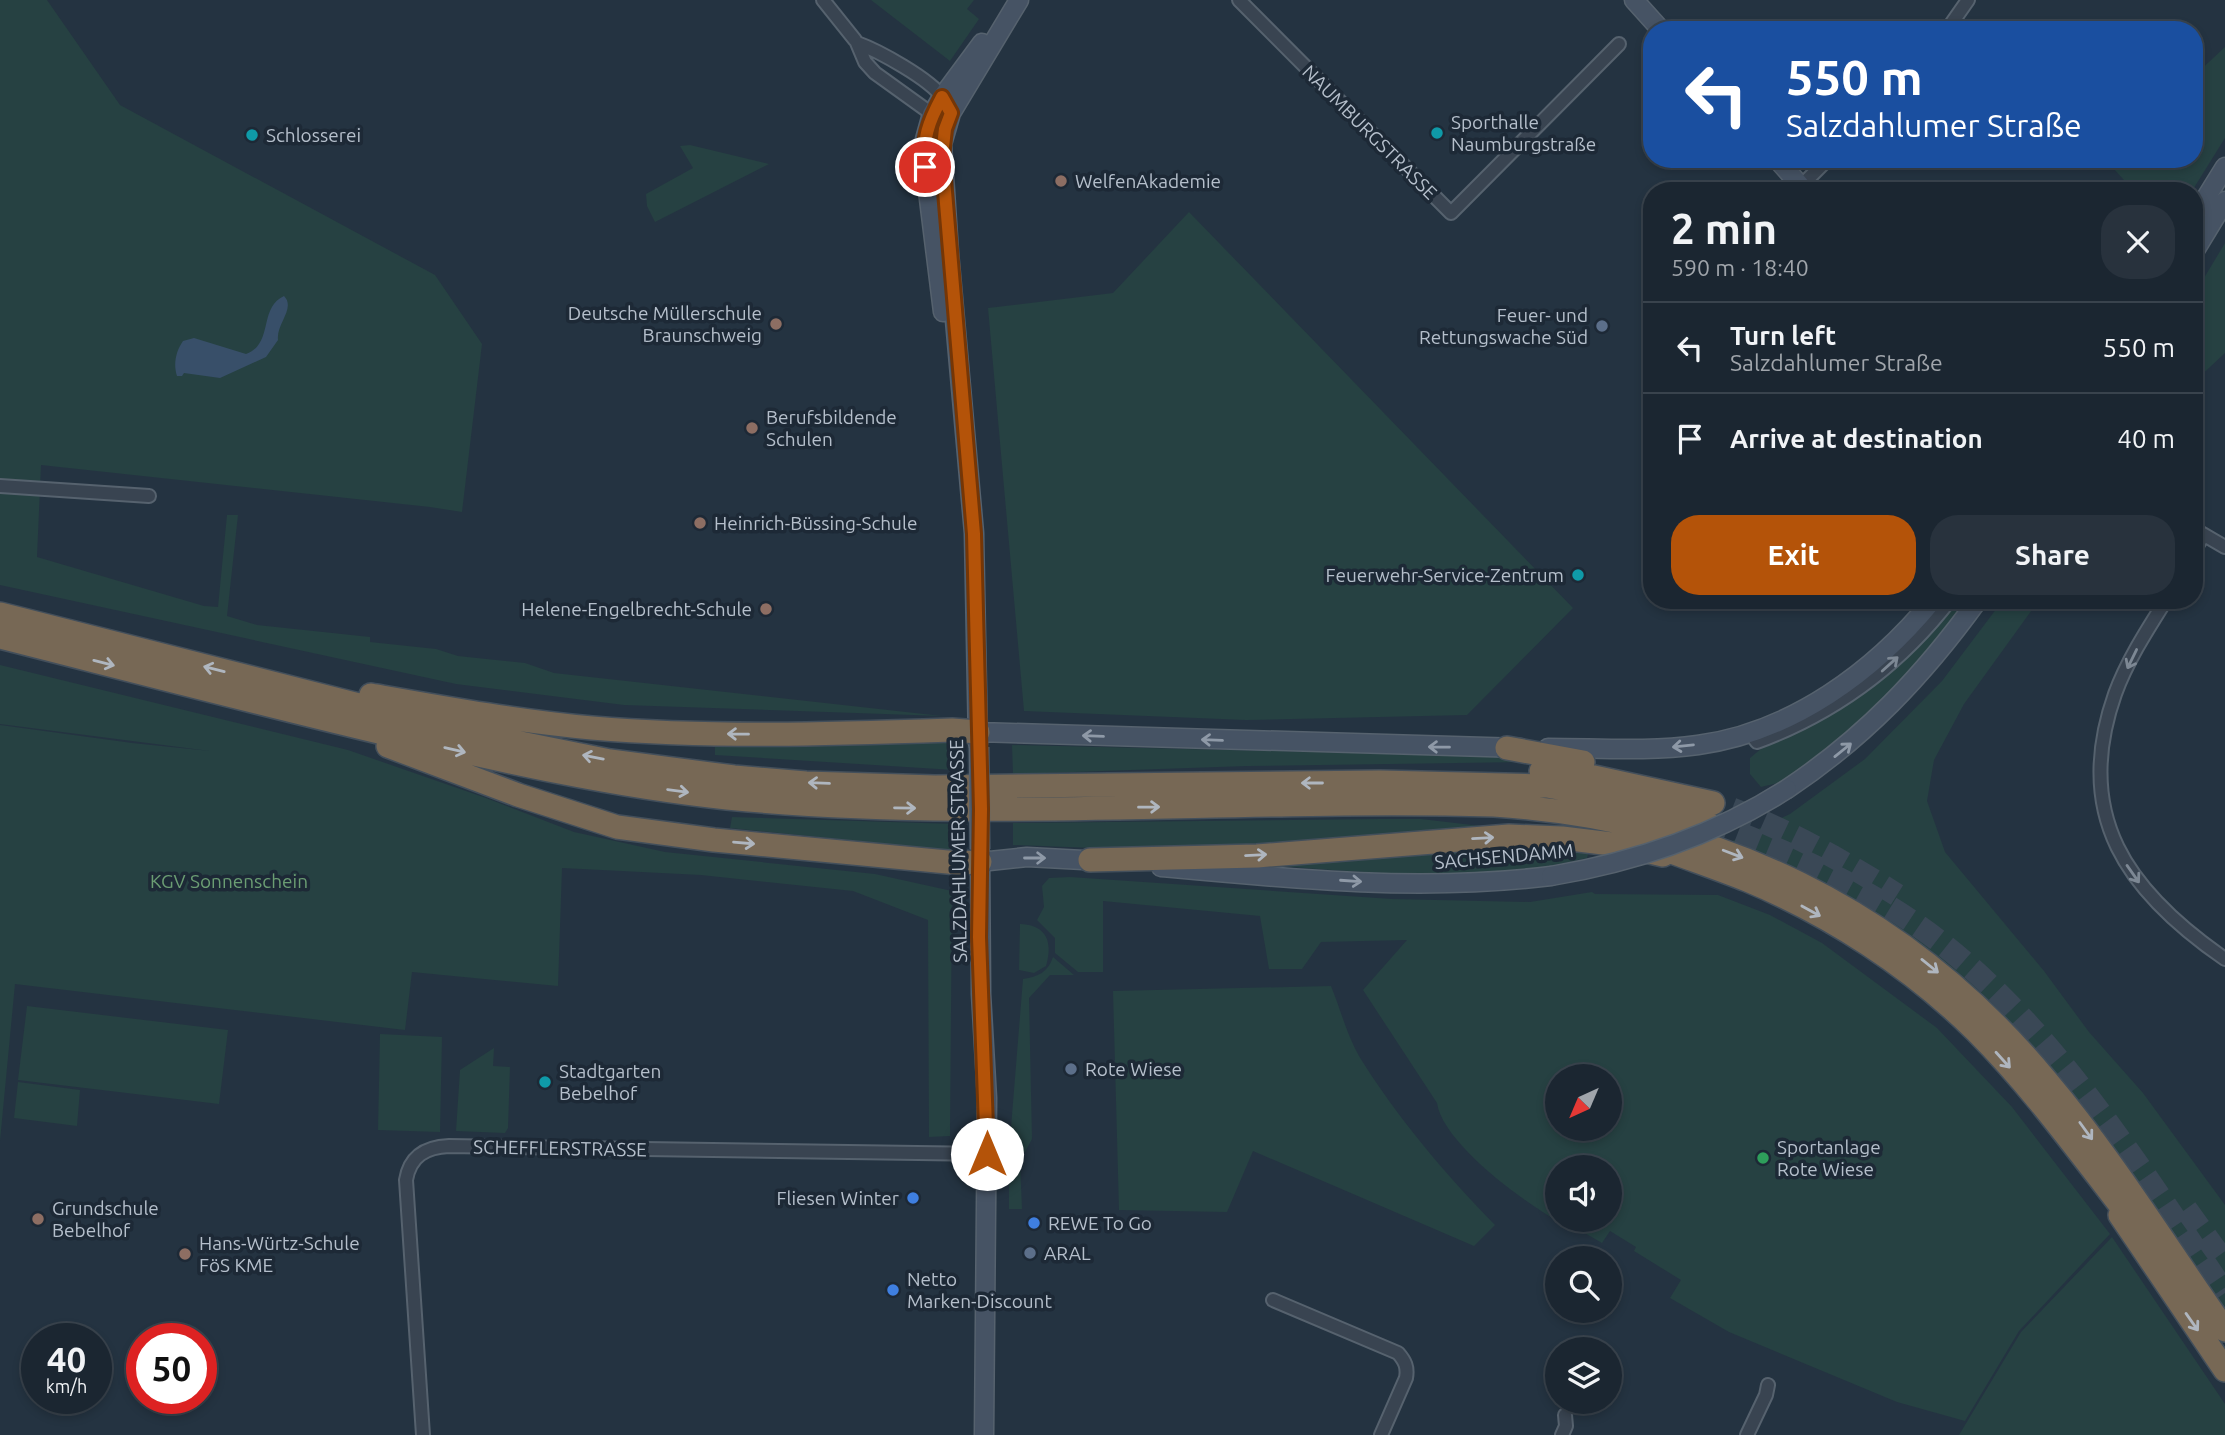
<!DOCTYPE html>
<meta charset="utf-8">
<style>
body{margin:0;font-family:Ubuntu,sans-serif;background:#28323d;color:#f1f3f6;height:100vh;display:flex;flex-direction:column;font-size:26px;white-space:nowrap}
*{box-sizing:border-box;margin:0}
p{font-size:23px;color:#a0a5ab}
.icon{flex:none;width:38px;height:38px;fill:none;stroke:currentColor;stroke-width:2;stroke-linecap:round;stroke-linejoin:round}
.map{position:relative;flex:1;overflow:hidden}
.drawer{position:absolute;left:1643px;top:182px;width:560px;height:427px;display:flex;flex-direction:column;background:#1b2631;border-radius:28px;box-shadow:0 4px 10px #0003,0 0 0 2px #39434d}
.drawer>*{flex:none}
.guide{position:absolute;left:1643px;top:21px;width:560px;height:147px;border-radius:28px;box-shadow:0 4px 10px #0003,0 0 0 2px #39434d;background:#1a4fa0;color:#fff;overflow:hidden}
.needle{width:46px;rotate:224deg}
.fabs{position:absolute;left:1545px;top:1064px;display:grid;gap:14px}
.fabs a{display:grid;place-items:center;width:77px;height:77px;border-radius:50%;background:#1b2631;box-shadow:0 4px 10px #0003,0 0 0 2px #39434d;font-size:35px}
.speed{position:absolute;left:21px;top:1323px;display:flex;gap:14px;font-size:35px;font-weight:700;text-align:center}
.speed>*{display:grid;place-content:center;width:91px;height:91px;border-radius:50%;background:#1b2631;box-shadow:0 4px 10px #0003,0 0 0 2px #39434d;line-height:1}
.speed small{font-size:18px;font-weight:400}
.speed .limit{border:10px solid #d22;background:#fff;color:#111}
.pin{position:absolute;display:grid;place-items:center;width:60px;height:60px;color:#fff;margin:-30px;border:4px solid #fff;border-radius:50%;box-shadow:0 2px 7px #0007}
.me{position:absolute;width:77px;margin:-38px;rotate:0deg;stroke-linejoin:round;filter:drop-shadow(0 0 5px #0008)}
.turn{display:flex;align-items:center;gap:24px;height:147px;padding:0 28px;font-size:32px}
.turn .icon{width:91px;height:91px;stroke-width:2.5}
.turn b{display:block;font-size:49px;line-height:60px}
.round{display:grid;place-items:center;flex:none;width:74px;height:74px;border-radius:28px;background:#28323d}
.headline{display:flex;align-items:center;justify-content:space-between;height:119px;padding:0 28px}
h1{font-size:42px;font-weight:600;line-height:52px}
.action{display:flex;gap:14px;margin-top:auto;padding:14px 28px}
.action a{flex:1;height:80px;border-radius:28px;background:#b45309;color:#fff;font-size:28px;font-weight:600;line-height:80px;text-align:center}
.action a+a{background:#28323d;color:#f1f3f6}
ul{padding:0;list-style:none}
li{display:flex;align-items:center;gap:21px;height:91px;padding:0 28px;border-top:2px solid #39434d}
li div{flex:1}
li b{display:block;font-size:26px}
li em{font-style:normal}
.map>svg:first-child{display:block}
.green{fill:#264142;fill-rule:evenodd}
.water{fill:#384f69}
.lines{fill:none;stroke-linecap:round;stroke-linejoin:round}
.highway-tunnel{stroke:#3a4856;stroke-width:23;stroke-dasharray:23 11;stroke-linecap:butt}
.street-casing{stroke:#56626e;stroke-width:16}
.secondary-casing{stroke:#56626e;stroke-width:21}
.highway-casing{stroke:#434f5b;stroke-width:26}
.street{stroke:#394451;stroke-width:12}
.secondary{stroke:#465364;stroke-width:18}
.highway{stroke:#776855;stroke-width:23}
.secondary-bridge-casing{stroke:#56626e;stroke-width:21;stroke-linecap:butt}
.secondary-bridge{stroke:#465364;stroke-width:18}
.oneway{stroke:#7d8894}
.oneway2{stroke:#afb6bf}
.oneway3{stroke:#8e99a7}
.route-casing{stroke:#753606;stroke-width:18}
.route{stroke:#b45309;stroke-width:12}
.culture-dot{fill:#0f9aa8;stroke:#1d2936;stroke-width:2.5}
.education-dot{fill:#8d6e63;stroke:#1d2936;stroke-width:2.5}
.service-dot{fill:#5c6f8a;stroke:#1d2936;stroke-width:2.5}
.leisure-dot{fill:#2e9e5b;stroke:#1d2936;stroke-width:2.5}
.shop-dot{fill:#3f7fe0;stroke:#1d2936;stroke-width:2.5}
.labels{text-anchor:middle;dominant-baseline:central;stroke-width:7;stroke-linejoin:round;paint-order:stroke}
.poi-label{font-size:19px;fill:#b5bfcb;stroke:#1d2936;text-anchor:start}
.street-label{font-size:19px;fill:#b5bfcb;stroke:#1d2936}
.park-label{font-size:19px;fill:#6b9d73;stroke:#1d2936}
</style>
<div class="map">
<svg width="2225" height="1435" viewBox="0 0 2225 1435">
<rect width="100%" height="100%" fill="#243341"/>
<!-- green -->
<path class="green" d="M0 0H47L120 105 435 275 482 344 462 512 430 507 41 465 37 557 204 606 218 607 227 515H238L227 616 257 625 370 637V642L436 649 458 656 525 663 554 673 942 716 624 705 456 684 0 585Z
M871 0H974L967 9 979 19 950 61Z
M2225 47V138L2192 191H2134L2113 168 2120 159H2194L2195 75Z
M690 145 769 164 655 222 647 206 646 194 693 168 680 146Z
M1189 212 1573 608 1467 715 1246 720 1024 711 988 308 1113 293Z
M2225 243V353L2195 381V293Z
M1960 600H1967C1927 663 1870 721 1809 763 1801 769 1792 778 1782 782 1776 784 1768 785 1761 787L1750 774V758L1768 743 1813 724 1856 699 1900 662Z
M2003 600H2039L1964 704 1934 760 1927 801 1945 852 2044 971 2089 1032 2143 1093 2225 1205V1314L1942 963C1877 913 1807 872 1730 842L1790 814 1865 759 1942 681Z
M0 665 348 750 486 798 574 832 665 852 875 874 952 891 950 1136 929 1137 928 920 853 891 701 875 562 868 558 986 412 972 405 1030 15 984 0 1141V725L132 743 210 751 0 724Z
M953 741 954 770 715 755V743Z
M1012 745 1408 754 1492 757 1530 762 1247 766 1013 774Z
M732 817 955 824V851L730 828Z
M1378 819H1421L1489 827 1171 851 1013 845V823Z
M1516 846 1589 851 1587 858C1475 886 1354 871 1240 863Z
M1070 877 1392 899 1530 902 1592 892 1595 894 1718 895 1770 915 1822 943 1937 1028 2012 1107 2110 1234 2019 1331 1965 1421 1897 1402 1729 1332 1670 1298 1681 1280 1634 1251 1636 1247 1610 1231 1602 1243 1571 1225 1569 1227C1532 1209 1443 1145 1437 1103L1363 990 1407 940 1321 942 1302 969H1269L1260 916 1103 901V972H1078L1055 953V938L1037 920 1044 907 1042 886 1049 878ZM1558 1076H1610V1129H1558ZM1558 1167H1610V1220H1558Z
M1020 924C1047 925 1053 942 1046 966L1034 973 1019 970Z
M1053 957 1074 975H1050L1029 998 1032 1139 1025 1152H1009L1023 979C1038 977 1048 972 1053 957Z
M1331 986C1340 1008 1347 1035 1359 1056 1396 1116 1446 1175 1495 1225L1474 1246 1253 1151 1227 1212 1119 1210 1113 991Z
M27 1006 228 1030 219 1104 18 1080Z
M380 1034 442 1037 440 1132 378 1130Z
M494 1048 493 1066 510 1067 508 1128 505 1133 456 1131 460 1070Z
M18 1082 80 1090 77 1126 14 1118Z
M1009 1160 1020 1161 1022 1209H1009Z
M2112 1237 2225 1404V1435H1959L2021 1332Z"/>
<!-- water -->
<path class="water" d="M284 296C296 308 276 324 278 340L266 357 220 378 184 373 182 376H177C173 364 176 351 183 341L194 338 246 354C274 344 258 308 284 296Z"/>
<g class="lines">
<!-- highway-tunnel -->
<path class="highway-tunnel" d="M1732 809C1791 832 1844 861 1897 895
M1706 821C1777 847 1847 878 1911 921 2042 1009 2137 1164 2225 1293
M2186 1209 2225 1263"/>
<!-- street casing -->
<g class="street-casing">
<path id="street" d="M823 0 855 40
M1239 0 1451 213 1619 44
M1947 30 1968 0
M857 43C879 51 930 79 943 98 946 103 948 109 951 113L942 116 932 114 875 73 865 62Z
M1801 186 1828 159
M0 486 149 496
M2194 529 2225 547
M2194 550 2204 535
M2166 600C2147 630 2127 661 2115 694 2072 816 2128 892 2225 959
M1750 733 1757 742C1835 713 1899 666 1950 600
M1273 1300 1398 1353C1405 1361 1408 1367 1406 1378L1381 1435
M423 1435 406 1180C410 1156 426 1147 449 1146L987 1154
M1562 1435 1566 1426 1565 1415
M1747 1435 1766 1395 1768 1385"/>
</g>
<!-- secondary casing -->
<g class="secondary-casing">
<path id="secondary" d="M1634 0 1661 30
M1777 159 1805 191
M2194 217 2225 167
M2194 252 2225 201
M943 312 925 167 924 143 932 114 942 97 982 43
M978 732 1520 748
M978 743 974 533 949 253 942 144 951 113 1019 0
M1548 748C1598 748 1648 752 1698 745 1792 732 1874 672 1933 600
M1787 789C1865 737 1923 676 1978 600
M980 852 981 994 987 1098 984 1435
M980 862 1027 857 1102 861
M1161 867C1290 879 1422 892 1551 876"/>
</g>
<!-- highway casing -->
<g class="highway-casing">
<path id="highway" d="M0 614 461 731 610 761 734 777 806 783 935 787 1380 782 1547 786 1620 799 1706 821
M0 637C130 670 260 704 391 735 502 761 613 786 727 798 982 823 1238 798 1494 805 1715 819 1904 909 2046 1080 2112 1158 2166 1246 2225 1330
M371 695C445 708 517 721 592 728 712 738 832 734 952 730L978 732
M388 746 518 795 617 827 714 840 958 863 980 862
M1507 748 1583 762
M1541 771 1594 777 1713 803
M1648 843C1681 856 1714 867 1747 880 1831 915 1911 967 1976 1031 2035 1090 2083 1158 2134 1223
M1090 860 1257 856 1509 836 1562 838 1620 845 1663 855
M2120 1215 2225 1370"/>
</g>
<!-- street -->
<use href="#street" class="street"/>
<!-- secondary -->
<use href="#secondary" class="secondary"/>
<!-- highway -->
<use href="#highway" class="highway"/>
<!-- secondary-bridge casing -->
<g class="secondary-bridge-casing">
<path id="secondary-bridge" d="M979 747 980 849
M1551 876C1635 862 1715 835 1787 789"/>
</g>
<!-- secondary-bridge -->
<use href="#secondary-bridge" class="secondary-bridge"/>
</g>
<!-- one-way arrows -->
<defs><path id="oneway-shaft" d="M-6 0H5M1.5-3L5.5 0L1.5 3" fill="none" stroke-width="1.6" stroke-linecap="round" stroke-linejoin="round" transform="scale(1.75)"/></defs>
<g class="oneway">
<use href="#oneway-shaft" transform="translate(2132 659) rotate(116)"/>
<use href="#oneway-shaft" transform="translate(1890 664) rotate(-42)"/>
<use href="#oneway-shaft" transform="translate(2133 874) rotate(55)"/>
</g>
<g class="oneway2">
<use href="#oneway-shaft" transform="translate(104 663) rotate(14)"/>
<use href="#oneway-shaft" transform="translate(214 669) rotate(-166)"/>
<use href="#oneway-shaft" transform="translate(738 734) rotate(-179)"/>
<use href="#oneway-shaft" transform="translate(455 750) rotate(13)"/>
<use href="#oneway-shaft" transform="translate(593 757) rotate(-169)"/>
<use href="#oneway-shaft" transform="translate(819 783) rotate(-178)"/>
<use href="#oneway-shaft" transform="translate(1312 783) rotate(180)"/>
<use href="#oneway-shaft" transform="translate(678 791) rotate(8)"/>
<use href="#oneway-shaft" transform="translate(1149 807) rotate(-1)"/>
<use href="#oneway-shaft" transform="translate(905 808) rotate(1)"/>
<use href="#oneway-shaft" transform="translate(1483 838) rotate(-3)"/>
<use href="#oneway-shaft" transform="translate(744 843) rotate(5)"/>
<use href="#oneway-shaft" transform="translate(1733 854) rotate(21)"/>
<use href="#oneway-shaft" transform="translate(1256 855) rotate(-3)"/>
<use href="#oneway-shaft" transform="translate(1811 911) rotate(29)"/>
<use href="#oneway-shaft" transform="translate(1930 966) rotate(39)"/>
<use href="#oneway-shaft" transform="translate(2003 1060) rotate(48)"/>
<use href="#oneway-shaft" transform="translate(2086 1131) rotate(54)"/>
<use href="#oneway-shaft" transform="translate(2192 1322) rotate(55)"/>
</g>
<g class="oneway3">
<use href="#oneway-shaft" transform="translate(1093 736) rotate(-178)"/>
<use href="#oneway-shaft" transform="translate(1212 740) rotate(-178)"/>
<use href="#oneway-shaft" transform="translate(1683 746) rotate(174)"/>
<use href="#oneway-shaft" transform="translate(1439 747) rotate(-179)"/>
<use href="#oneway-shaft" transform="translate(1843 750) rotate(-39)"/>
<use href="#oneway-shaft" transform="translate(1035 858)"/>
<use href="#oneway-shaft" transform="translate(1351 881) rotate(4)"/>
</g>
<g class="lines">
<!-- route casing -->
<g class="route-casing">
<path id="route" d="M925 167C923 138 928 123 942 97L951 113 945 129 942 156 974 534 981 809 979 937 987 1154"/>
</g>
<!-- route -->
<use href="#route" class="route"/>
</g>
<!-- markers -->
<g class="culture-dot">
<circle cx="1437" cy="133" r="7"/>
<circle cx="252" cy="135" r="7"/>
<circle cx="1578" cy="575" r="7"/>
<circle cx="545" cy="1082" r="7"/>
</g>
<g class="education-dot">
<circle cx="1061" cy="181" r="7"/>
<circle cx="776" cy="324" r="7"/>
<circle cx="752" cy="428" r="7"/>
<circle cx="700" cy="523" r="7"/>
<circle cx="766" cy="609" r="7"/>
<circle cx="38" cy="1219" r="7"/>
<circle cx="185" cy="1254" r="7"/>
</g>
<g class="service-dot">
<circle cx="1602" cy="326" r="7"/>
<circle cx="1071" cy="1069" r="7"/>
<circle cx="1030" cy="1253" r="7"/>
</g>
<circle class="leisure-dot" cx="1763" cy="1158" r="7"/>
<g class="shop-dot">
<circle cx="913" cy="1198" r="7"/>
<circle cx="1034" cy="1223" r="7"/>
<circle cx="893" cy="1290" r="7"/>
</g>
<g class="labels">
<!-- poi labels -->
<g class="poi-label">
<text x="1451" y="122">Sporthalle<tspan x="1451" dy="22">Naumburgstraße</tspan></text>
<text x="266" y="135">Schlosserei</text>
<text x="1075" y="181">WelfenAkademie</text>
<text x="762" y="313" text-anchor="end">Deutsche Müllerschule<tspan x="762" dy="22">Braunschweig</tspan></text>
<text x="1588" y="315" text-anchor="end">Feuer- und<tspan x="1588" dy="22">Rettungswache Süd</tspan></text>
<text x="766" y="417">Berufsbildende<tspan x="766" dy="22">Schulen</tspan></text>
<text x="714" y="523">Heinrich-Büssing-Schule</text>
<text x="1564" y="575" text-anchor="end">Feuerwehr-Service-Zentrum</text>
<text x="752" y="609" text-anchor="end">Helene-Engelbrecht-Schule</text>
<text x="1085" y="1069">Rote Wiese</text>
<text x="559" y="1071">Stadtgarten<tspan x="559" dy="22">Bebelhof</tspan></text>
<text x="1777" y="1147">Sportanlage<tspan x="1777" dy="22">Rote Wiese</tspan></text>
<text x="899" y="1198" text-anchor="end">Fliesen Winter</text>
<text x="52" y="1208">Grundschule<tspan x="52" dy="22">Bebelhof</tspan></text>
<text x="1048" y="1223">REWE To Go</text>
<text x="199" y="1243">Hans-Würtz-Schule<tspan x="199" dy="22">FöS KME</tspan></text>
<text x="1044" y="1253">ARAL</text>
<text x="907" y="1279">Netto<tspan x="907" dy="22">Marken-Discount</tspan></text>
</g>
<!-- street labels -->
<g class="street-label">
<text transform="translate(1370 132) rotate(45)">NAUMBURGSTRASSE</text>
<text transform="translate(958 851) rotate(-91)">SALZDAHLUMER STRASSE</text>
<text transform="translate(1504 856) rotate(-5)">SACHSENDAMM</text>
<text transform="translate(560 1148) rotate(1)">SCHEFFLERSTRASSE</text>
</g>
<!-- park labels -->
<g class="park-label">
<text x="229" y="881">KGV Sonnenschein</text>
</g>
</g>
</svg>
<div class="fabs">
<a><svg class="needle" viewBox="-14 -14 28 28"><path d="M0-13l5 13h-10z" fill="#e53935"/><path d="M0 13l5-13h-10z" fill="#a0a5ab"/></svg></a>
<a><svg class="icon" aria-label="sound" viewBox="0 0 24 24"><path d="M4 9h4l5-4v14l-5-4H4zM17 9q2 3 0 6"/></svg></a>
<a><svg class="icon" aria-label="search" viewBox="0 0 24 24"><circle cx="10" cy="10" r="6"/><path d="M15 15l6 6"/></svg></a>
<a><svg class="icon" aria-label="layers" viewBox="0 0 24 24"><path d="M12 4l9 5-9 5-9-5zM3 14l9 5 9-5"/></svg></a>
</div>
<div class="speed"><div>40<small>km/h</small></div><div class="limit">50</div></div>
<div class="pin" style="left:925px;top:167px;background:#d93025"><svg class="icon" aria-label="arrive" viewBox="0 0 24 24"><path d="M6 21V4h12l-3 4 3 4H6"/></svg></div>
<svg class="me" style="left:987px;top:1154px" viewBox="-20 -20 40 40"><circle r="19" fill="#fff"/><path d="M0-13L10 11 0 6-10 11z" fill="#b45309"/></svg>
<div class="guide">
<div class="turn"><svg class="icon" aria-label="left" viewBox="0 0 24 24"><path d="M17 20v-9H6M10 6l-5 5 5 5"/></svg><div><b>550 m</b>Salzdahlumer Straße</div></div>
</div>
<section class="drawer">
<div class="headline"><div><h1>2 min</h1><p>590 m · 18:40</p></div><a class="round"><svg class="icon" aria-label="close" viewBox="0 0 24 24"><path d="M6 6l12 12M18 6L6 18"/></svg></a></div>
<ul>
<li><svg class="icon" aria-label="left" viewBox="0 0 24 24"><path d="M17 20v-9H6M10 6l-5 5 5 5"/></svg><div><b>Turn left</b><p>Salzdahlumer Straße</p></div><em>550 m</em></li>
<li><svg class="icon" aria-label="arrive" viewBox="0 0 24 24"><path d="M6 21V4h12l-3 4 3 4H6"/></svg><div><b>Arrive at destination</b></div><em>40 m</em></li>
</ul>
<div class="action"><a>Exit</a><a>Share</a></div>
</section>
</div>
